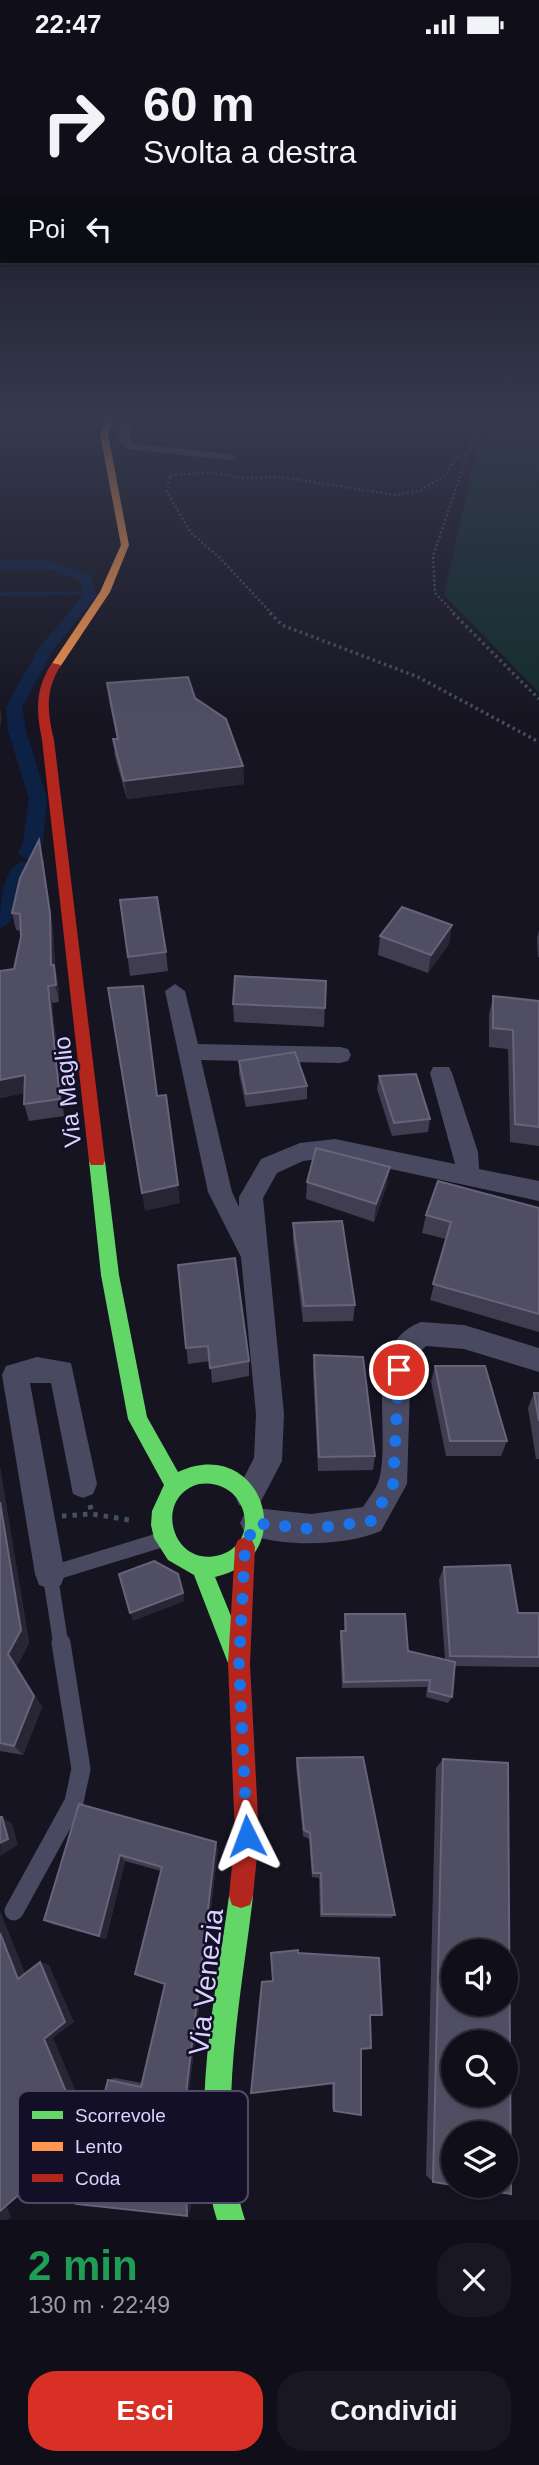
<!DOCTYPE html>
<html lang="it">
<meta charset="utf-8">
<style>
body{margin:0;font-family:Arial,sans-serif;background:#191822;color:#f1f3f6;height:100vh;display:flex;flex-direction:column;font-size:26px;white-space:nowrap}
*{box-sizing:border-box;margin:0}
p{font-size:23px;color:#9c9ca2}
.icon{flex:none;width:38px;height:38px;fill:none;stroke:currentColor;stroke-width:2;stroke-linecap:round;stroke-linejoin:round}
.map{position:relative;height:2171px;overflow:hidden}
.drawer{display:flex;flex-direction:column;background:#100f19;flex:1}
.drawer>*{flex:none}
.banner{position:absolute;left:0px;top:0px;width:539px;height:214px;box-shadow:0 2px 5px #0004,0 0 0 2px #302f38;background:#100f19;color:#f1f3f6;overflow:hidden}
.tools{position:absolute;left:441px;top:1890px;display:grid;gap:14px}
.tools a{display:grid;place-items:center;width:77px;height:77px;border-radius:50%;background:#100f19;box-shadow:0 2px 5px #0004,0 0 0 2px #302f38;font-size:35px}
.pin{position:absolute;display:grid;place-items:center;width:60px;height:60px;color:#fff;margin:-30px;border:4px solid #fff;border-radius:50%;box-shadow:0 2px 7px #0007}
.me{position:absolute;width:77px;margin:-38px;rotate:357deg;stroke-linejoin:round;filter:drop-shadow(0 0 5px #0008)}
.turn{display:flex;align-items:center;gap:24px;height:147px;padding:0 28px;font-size:32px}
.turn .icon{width:91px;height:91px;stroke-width:2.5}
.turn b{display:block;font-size:49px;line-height:60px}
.then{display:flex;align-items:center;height:66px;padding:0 28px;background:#0003;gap:14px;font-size:26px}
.round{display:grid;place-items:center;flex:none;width:74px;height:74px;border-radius:28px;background:#191822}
.headline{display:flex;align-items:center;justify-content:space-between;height:119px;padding:0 28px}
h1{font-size:42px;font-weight:800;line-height:52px;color:#1e9e55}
.button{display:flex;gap:14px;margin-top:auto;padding:14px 28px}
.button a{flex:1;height:80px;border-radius:28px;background:#d93025;color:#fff;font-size:28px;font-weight:800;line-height:80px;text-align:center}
.button a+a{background:#191822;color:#f1f3f6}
.status{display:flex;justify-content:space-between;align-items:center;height:49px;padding:0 35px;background:#100f19;direction:ltr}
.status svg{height:19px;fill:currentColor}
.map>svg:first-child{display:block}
.green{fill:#132c2d}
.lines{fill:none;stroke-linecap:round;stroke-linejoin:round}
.stream{stroke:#0d2144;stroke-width:3.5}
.canal{fill:#0d2144;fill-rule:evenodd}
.path-far2{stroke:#44505f;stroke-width:2.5;stroke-dasharray:2 2.5;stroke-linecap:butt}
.path-far1{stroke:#44505f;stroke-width:3.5;stroke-dasharray:2.5 3.5;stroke-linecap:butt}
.path{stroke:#44505f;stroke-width:5;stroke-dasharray:4.5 6;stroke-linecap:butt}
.lane-far1{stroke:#4a4962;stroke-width:15}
.lane{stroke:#4a4962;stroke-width:19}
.street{fill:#4a4962;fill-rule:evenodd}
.fast{fill:#63d668;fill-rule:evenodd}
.slow{fill:#ff974d;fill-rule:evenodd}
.jam{fill:#b3261e;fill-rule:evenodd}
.wall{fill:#403d50}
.shaded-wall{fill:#282635}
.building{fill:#504e63;stroke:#66637b;stroke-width:2;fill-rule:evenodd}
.route{stroke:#1a73e8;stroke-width:12;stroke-dasharray:0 21.6}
.labels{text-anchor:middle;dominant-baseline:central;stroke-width:5;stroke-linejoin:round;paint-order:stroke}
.street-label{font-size:24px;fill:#d9d4ff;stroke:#130f26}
.near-street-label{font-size:28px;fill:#d9d4ff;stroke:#130f26}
.key{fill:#130f26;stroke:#4e4a67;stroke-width:2}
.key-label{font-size:19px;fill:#d9d4ff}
</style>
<div class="status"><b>22:47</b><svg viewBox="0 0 49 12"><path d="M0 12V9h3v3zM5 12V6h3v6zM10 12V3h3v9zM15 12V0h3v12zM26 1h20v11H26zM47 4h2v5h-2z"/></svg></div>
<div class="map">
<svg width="539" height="2171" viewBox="0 0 539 2171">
<rect width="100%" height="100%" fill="#161421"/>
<!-- green -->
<path class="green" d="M539 374V644L444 546 479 390Z"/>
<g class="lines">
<!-- stream -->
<path class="stream" d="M0 545 90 544"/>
<!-- canal -->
<path class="canal" d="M0 512H50L91 526 97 546 54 600 22 658 26 682 47 749 43 793 35 809 28 811 18 805 23 793 29 749 8 682 6 658 39 599 83 546 79 531 48 520H0Z
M23 812 33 818 10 873 0 880C0 861 1 818 23 812Z"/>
<!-- path-far2 -->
<path class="path-far2" d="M272 565 219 508 191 484 167 443 170 426 211 424 243 429 280 428 396 446 421 441 447 425 454 410 472 400
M455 565 435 544 433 507 476 380 497 369"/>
<!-- path-far1 -->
<path class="path-far1" d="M270 564 282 576 418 628 539 693
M453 564 539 650"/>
<!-- path -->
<path class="path" d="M90 1456 92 1465 129 1471
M62 1467 92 1465"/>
<!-- lane-far1 -->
<path class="lane-far1" d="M61 1596 50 1525 161 1491"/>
<!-- lane -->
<path class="lane" d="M14 1862 74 1753 81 1720 61 1594"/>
<!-- street -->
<path class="street" d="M123 369H133L130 390 135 395 230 405 236 408 230 411 128 400 118 391Z
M175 935 185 942 198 995 340 998 348 1000 351 1006 348 1012 340 1014 201 1011 232 1143 239 1158V1148L261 1110 300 1094 335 1090 455 1115 430 1024 433 1018H449L452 1024 478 1103 479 1120 539 1132V1152L335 1108 303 1112 277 1124 263 1149 284 1365 282 1412 259 1456 249 1460 239 1456 235 1446 254 1409 256 1365 241 1208 208 1143 165 942Z
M421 1273 464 1276 539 1299V1323L464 1300 426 1297 414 1309 410 1339 407 1435 381 1482C346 1497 280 1499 245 1484L240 1474 245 1464 255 1459 311 1465 363 1458C368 1450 376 1440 379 1431 392 1383 361 1295 421 1273Z
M37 1308 71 1314 97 1435 93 1445 83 1449 73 1445 51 1334H30L65 1525 61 1536 50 1540 39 1536 35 1525 2 1326 6 1317Z"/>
<!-- fast -->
<path class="fast" d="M97 1106 103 1108 105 1112 119 1226 147 1368 178 1423C262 1384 303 1509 215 1528L247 1606 244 1614 236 1617 228 1614 194 1526 168 1511 154 1489 151 1476 152 1462 164 1436 128 1370 101 1226 89 1112 91 1108ZM199 1435C247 1428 263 1493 220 1506 172 1520 152 1448 199 1435Z
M241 1835 250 1838 253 1847C242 1945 214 2076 245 2171H217C187 2076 216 1945 229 1847L232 1838Z"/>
<!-- slow -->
<path class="slow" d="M108 369H116L108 385 129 496 110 543 60 618 56 619 51 616 100 543 121 496 100 385Z"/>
<!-- jam -->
<path class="jam" d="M52 614 61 616C45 642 47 662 54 691L105 1112 103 1116H91L89 1112 42 691C36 661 35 640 52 614Z
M245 1488 252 1491 255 1498 250 1615 259 1787 253 1847 250 1856 241 1859 232 1856 229 1847 235 1787 228 1615 235 1498 238 1491Z"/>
</g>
<!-- wall -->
<path class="wall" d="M107 634 195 649 243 717 244 735 127 750 115 708 113 690H117L109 652Z
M43 809 53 881 55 918 58 933 59 953 52 954 64 1067 29 1072 24 1055V1044L0 1049V922L14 920 21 888 20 882 16 881 12 864Z
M120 851 166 903 168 922 130 927Z
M452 876 449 895 428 924 378 906 380 887Z
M539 881V908H538L537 889Z
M326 932 324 978 234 973 233 955Z
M493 947 539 952V1097L510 1093 508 1000 489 998V966Z
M239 1012 307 1037V1050L246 1058 239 1025Z
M379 1027 430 1070 428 1083 392 1087 377 1040Z
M307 1133 387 1136 374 1173 306 1150Z
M539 1159V1283L430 1251 446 1190 422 1184 426 1166Z
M293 1174 355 1256 353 1272 303 1273 293 1191Z
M178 1216 249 1312V1327L212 1334 210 1312 188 1315Z
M314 1306 375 1407 373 1421 318 1422 313 1322Z
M435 1317 507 1392 501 1407H446L431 1332Z
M534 1344H539V1410H536L528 1359Z
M0 1419 29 1594 17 1617 42 1658 23 1706 0 1702Z
M444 1518 518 1564H539V1618L455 1617 452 1648 448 1654 426 1648 427 1638 342 1639 340 1589 341 1582H344V1573L345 1565 408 1602 445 1610 439 1530Z
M297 1709 395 1866 391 1869 320 1868 319 1829 312 1828 309 1790 303 1787 296 1717Z
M443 1710 433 2133 426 2126 436 1719Z
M79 1755 218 1800 186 2066 191 2158 187 2167 108 2031 115 2029 142 2034 165 1935 161 1822 125 1812 106 1890 53 1875 44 1871Z
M298 1904 370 1966 361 2000 334 2062 332 2059V2034L273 1932Z"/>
<!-- shaded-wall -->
<path class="shaded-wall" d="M0 659 2 669 0 679Z
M243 717 244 735 127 750 124 732Z
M39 791 53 881 55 918 58 933 59 953 51 916Z
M452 876 449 895 428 924 431 906Z
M48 937 52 954 64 1067 60 1050Z
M25 1026 29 1043 0 1049V1031Z
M390 1118 387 1136 374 1173 376 1155Z
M178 1136 180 1154 145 1162 142 1144Z
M0 1419 29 1594 17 1617 42 1658 23 1706 14 1697 0 1453Z
M183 1544 185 1552 133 1572 130 1564Z
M2 1768 12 1775 18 1796 0 1807Z
M216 1793 218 1800 186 2066 191 2158 187 2167 183 2070Z
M120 1806 125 1812 106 1890 99 1887Z
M0 1862 28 1931 18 1930 0 1884Z
M40 1913 49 1916 74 1973 53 1989 93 2082 7 2157 11 2168 8 2171H0V2162L44 1990Z"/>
<!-- building -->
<path class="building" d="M188 628 195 649 226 670 243 717 124 732 113 690H118L107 634Z
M39 791 50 864 51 916H54L56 936 48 937 60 1050 24 1055 25 1026 0 1031V922L14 920 21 888 20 865 12 864 20 829Z
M157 848 166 903 128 908 120 851Z
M402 858 452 876 431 906 380 887Z
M235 927 326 932 325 959 233 955Z
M143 937 157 1047 166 1046 178 1136 142 1144 108 939Z
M493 947 539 952V1078L515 1075 513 981 493 979Z
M295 1003 307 1037 246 1045 239 1012Z
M416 1025 430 1070 394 1074 379 1027Z
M316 1099 390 1118 376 1155 307 1133Z
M438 1132 539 1159V1265L433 1235 451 1173 426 1166Z
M342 1172 355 1256 304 1257 293 1174Z
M235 1209 249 1312 210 1319 208 1297 186 1299 178 1216Z
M314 1306 363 1308 375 1407 319 1408Z
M435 1317H485L507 1392H450Z
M534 1344H539V1372Z
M0 1453 21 1581 8 1605 34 1647 14 1697 0 1694Z
M154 1512 178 1525 183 1544 130 1564 119 1525Z
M510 1516 518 1564H539V1608L450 1607 444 1518Z
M345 1565H405L408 1602 455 1613 452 1648 429 1642 430 1631 344 1633 341 1582H346Z
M363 1708 395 1866 322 1865 321 1824H313L310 1784 304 1781 297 1709Z
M443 1710 508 1714 511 2145 456 2137H506V2084H453V2136L433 2133ZM453 1902H506V1955H453ZM453 1993H506V2046H453Z
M79 1755 216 1793 183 2070 187 2167 76 2155 108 2031 141 2038 165 1935 135 1925 162 1818 120 1806 99 1887 44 1871Z
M0 1768H2L8 1790 0 1794Z
M0 1884 18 1930 40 1913 65 1973 44 1990 85 2088 0 2162Z
M298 1901V1904L379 1909 382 1966H370L371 1999 361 2000V2066L334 2062V2034L251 2044 262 1933 273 1932 271 1904Z"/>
<!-- sky -->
<linearGradient id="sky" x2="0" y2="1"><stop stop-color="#0c0b12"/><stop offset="0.55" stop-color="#363a4e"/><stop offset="1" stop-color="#363a4e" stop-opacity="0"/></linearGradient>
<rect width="539" height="673" fill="url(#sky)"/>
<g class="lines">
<!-- route -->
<path class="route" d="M247 1787 239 1615 245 1498 255 1474 311 1480 371 1472 393 1435 399 1321"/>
</g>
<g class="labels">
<!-- street labels -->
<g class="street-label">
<text transform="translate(67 1043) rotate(-96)">Via Maglio</text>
</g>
<!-- near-street labels -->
<g class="near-street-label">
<text transform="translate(206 1933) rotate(-84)">Via Venezia</text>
</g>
</g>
<!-- legend -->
<rect x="18" y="2042" width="230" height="112" rx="10" class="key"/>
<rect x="32" y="2062" width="31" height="8" fill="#63d668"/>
<rect x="32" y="2093" width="31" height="9" fill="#ff974d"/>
<rect x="32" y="2125" width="31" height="8" fill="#b3261e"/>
<g class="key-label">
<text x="75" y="2073">Scorrevole</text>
<text x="75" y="2104">Lento</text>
<text x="75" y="2136">Coda</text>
</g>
</svg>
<div class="tools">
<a><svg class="icon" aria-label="sound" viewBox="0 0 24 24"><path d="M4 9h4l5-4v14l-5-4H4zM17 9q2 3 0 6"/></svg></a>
<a><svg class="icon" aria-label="search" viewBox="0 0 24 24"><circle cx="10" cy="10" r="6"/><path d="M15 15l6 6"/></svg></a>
<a><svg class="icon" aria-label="layers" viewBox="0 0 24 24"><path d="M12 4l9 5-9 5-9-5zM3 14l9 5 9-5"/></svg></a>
</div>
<div class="pin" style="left:399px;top:1321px;background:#d93025"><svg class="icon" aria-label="arrive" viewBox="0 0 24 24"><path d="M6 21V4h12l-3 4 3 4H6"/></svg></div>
<svg class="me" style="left:247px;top:1787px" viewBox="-20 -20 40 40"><path d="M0-17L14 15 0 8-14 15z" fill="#1a73e8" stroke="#fff" stroke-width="4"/></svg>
<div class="banner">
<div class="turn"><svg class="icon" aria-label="right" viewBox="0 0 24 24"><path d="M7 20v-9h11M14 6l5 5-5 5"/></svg><div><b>60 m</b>Svolta a destra</div></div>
<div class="then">Poi<svg class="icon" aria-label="left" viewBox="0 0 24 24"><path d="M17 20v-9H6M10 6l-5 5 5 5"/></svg></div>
</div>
</div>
<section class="drawer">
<div class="headline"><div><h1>2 min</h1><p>130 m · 22:49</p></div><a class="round"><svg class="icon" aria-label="close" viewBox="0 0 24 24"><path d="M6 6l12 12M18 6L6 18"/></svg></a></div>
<div class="button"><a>Esci</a><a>Condividi</a></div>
</section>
